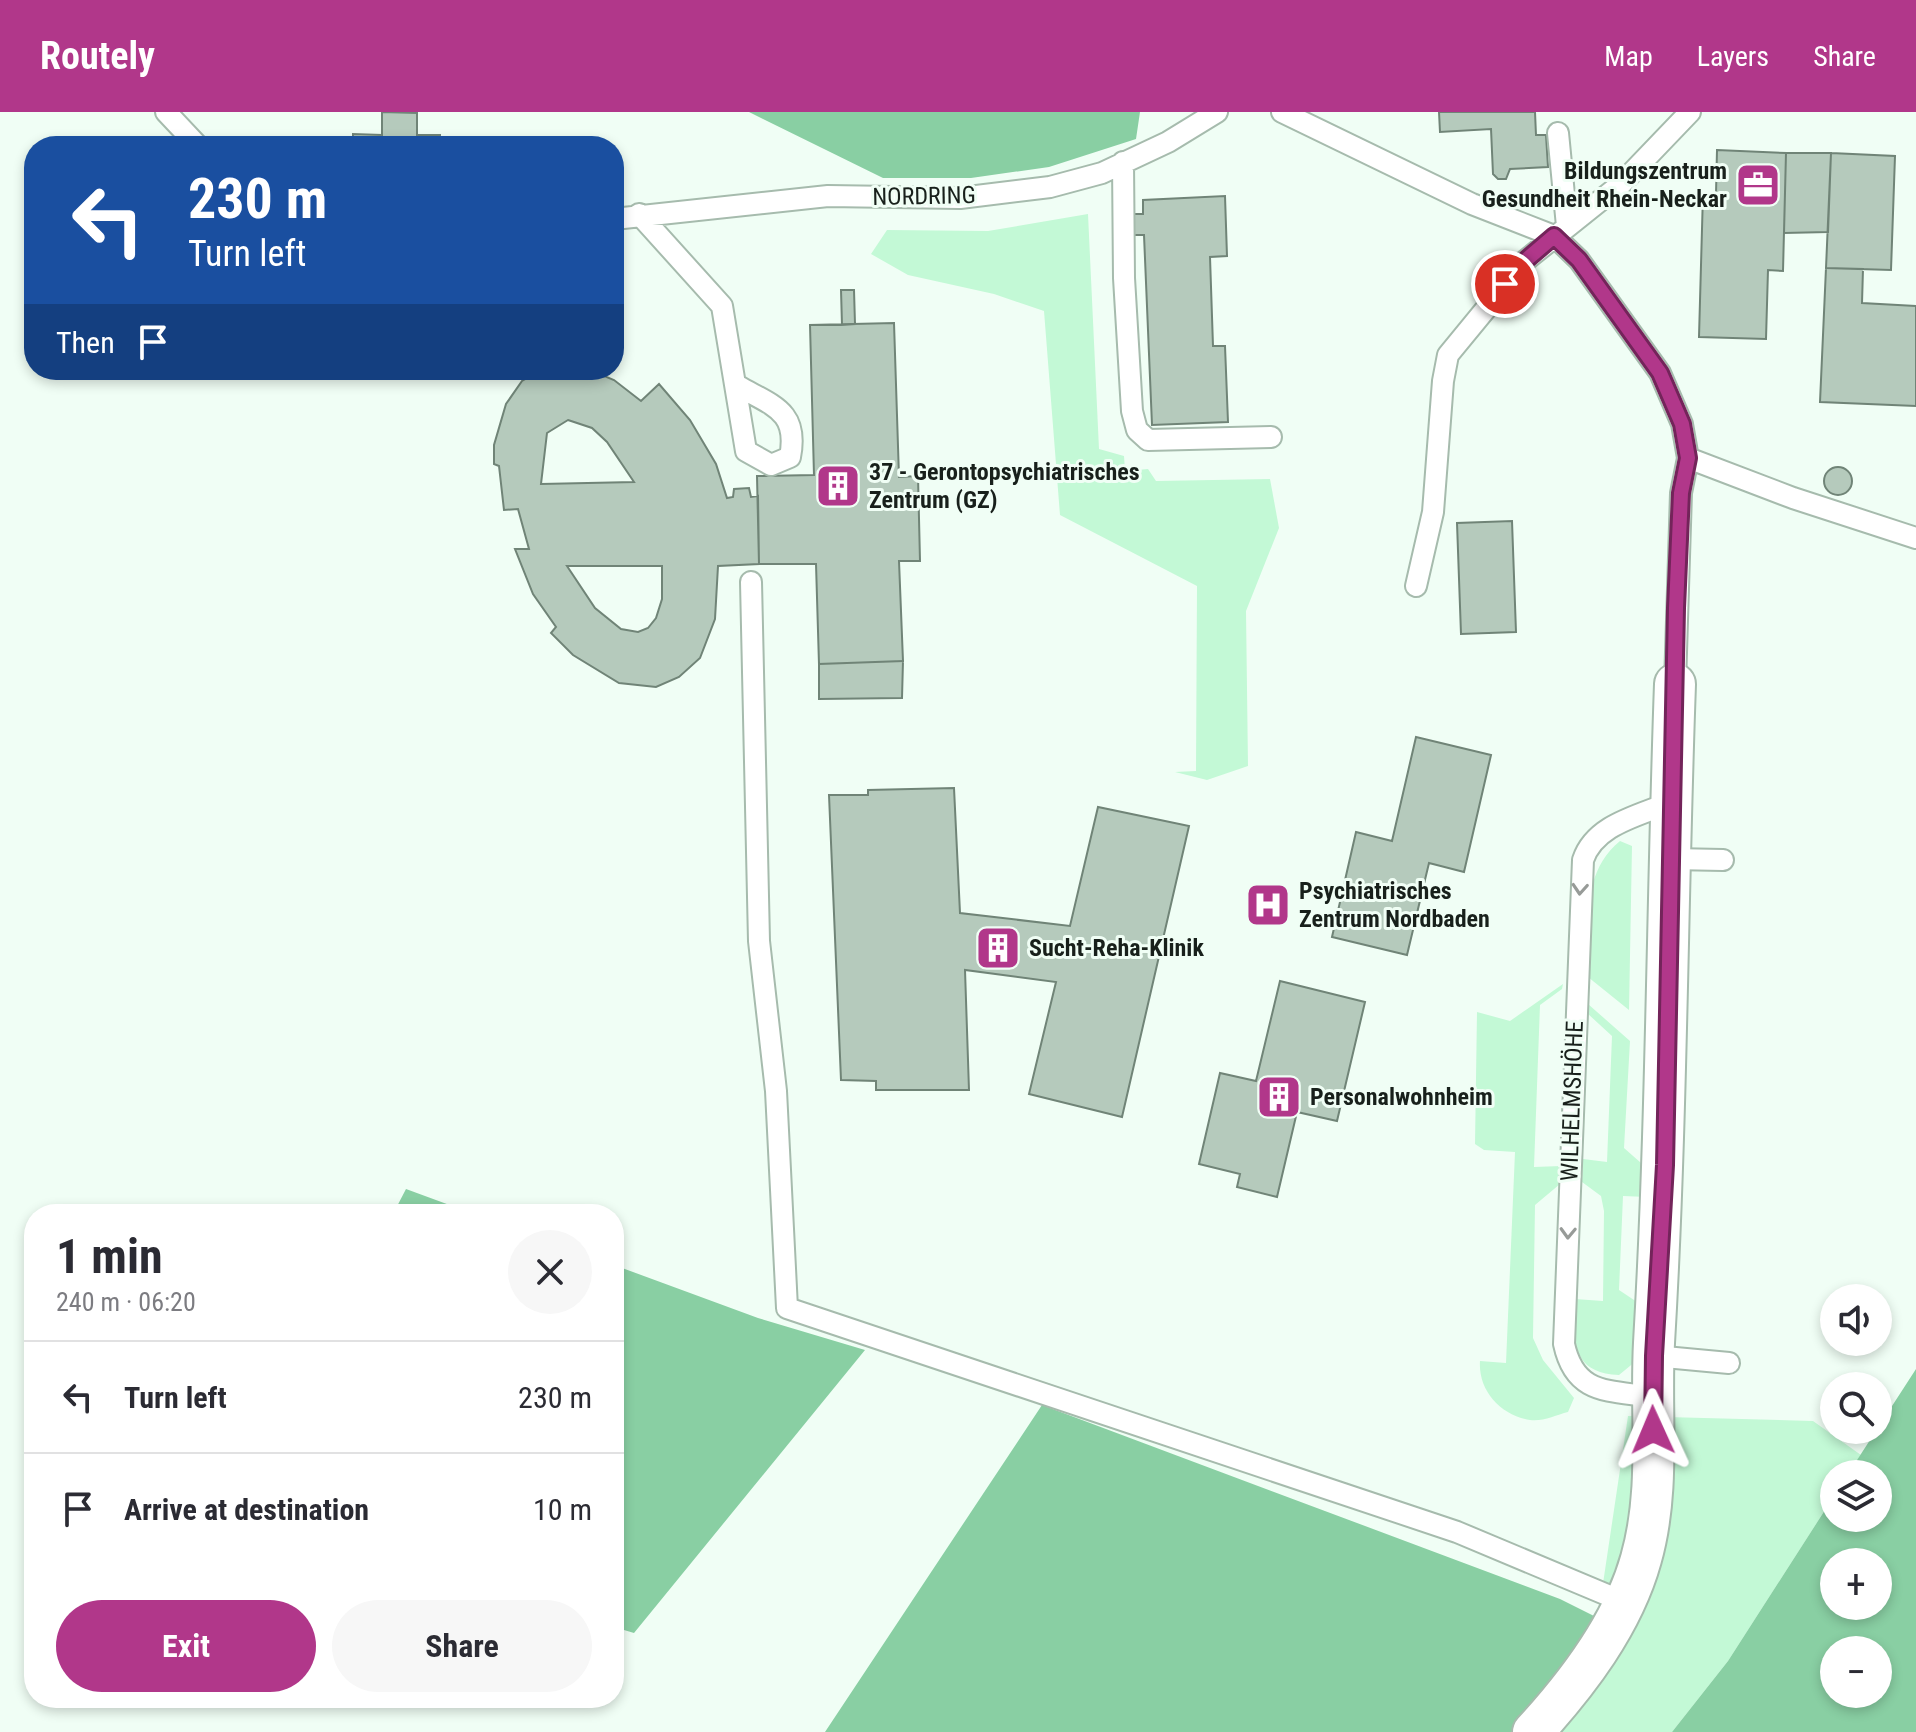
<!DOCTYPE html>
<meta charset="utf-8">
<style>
body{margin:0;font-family:"Roboto Condensed",sans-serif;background:#f7f7f7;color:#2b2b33;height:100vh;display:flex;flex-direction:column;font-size:30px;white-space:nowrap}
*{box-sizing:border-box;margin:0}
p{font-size:26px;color:#7c7c81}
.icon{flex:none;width:44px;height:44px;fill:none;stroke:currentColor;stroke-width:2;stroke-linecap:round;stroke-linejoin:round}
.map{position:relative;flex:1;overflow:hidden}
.sheet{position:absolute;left:24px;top:1092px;width:600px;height:504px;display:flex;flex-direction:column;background:#fff;border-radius:32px;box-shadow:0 4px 12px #0003}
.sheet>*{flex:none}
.guide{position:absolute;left:24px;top:24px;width:600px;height:244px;border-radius:32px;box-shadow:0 4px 12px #0003;background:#1a4fa0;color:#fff;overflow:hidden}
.tools{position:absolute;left:1820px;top:1172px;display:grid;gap:16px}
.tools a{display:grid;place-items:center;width:72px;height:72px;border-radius:50%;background:#fff;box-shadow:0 4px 12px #0003;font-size:40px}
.pin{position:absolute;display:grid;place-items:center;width:68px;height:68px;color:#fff;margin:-34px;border:4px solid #fff;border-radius:50%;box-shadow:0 2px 8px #0007}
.me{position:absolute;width:88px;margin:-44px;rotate:359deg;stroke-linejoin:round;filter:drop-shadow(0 0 6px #0008)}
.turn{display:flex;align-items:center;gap:28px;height:168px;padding:0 32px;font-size:36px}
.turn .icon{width:104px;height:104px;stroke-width:2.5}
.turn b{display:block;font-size:56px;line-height:68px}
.then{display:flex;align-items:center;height:76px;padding:0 32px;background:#0003;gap:16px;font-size:30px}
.round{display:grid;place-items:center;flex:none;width:84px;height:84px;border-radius:42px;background:#f7f7f7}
.overview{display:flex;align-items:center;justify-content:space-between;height:136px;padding:0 32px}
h1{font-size:48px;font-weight:700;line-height:60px}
.action{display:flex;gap:16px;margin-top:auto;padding:16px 32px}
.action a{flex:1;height:92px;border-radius:48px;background:#b1378a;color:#fff;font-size:32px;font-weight:700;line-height:92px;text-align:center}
.action a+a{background:#f7f7f7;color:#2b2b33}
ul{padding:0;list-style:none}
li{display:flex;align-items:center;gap:24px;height:112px;padding:0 32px;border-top:2px solid #e1e1e2}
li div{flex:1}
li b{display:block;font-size:30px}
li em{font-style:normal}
header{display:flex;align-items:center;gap:48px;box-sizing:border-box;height:112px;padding:0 40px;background:#b1378a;color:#fff}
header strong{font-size:38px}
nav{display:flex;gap:44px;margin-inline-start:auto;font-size:28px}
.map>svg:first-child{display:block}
.green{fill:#c3f9d6}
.forest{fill:#89cfa3;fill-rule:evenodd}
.building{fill:#b5cabc;stroke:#708477;stroke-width:2;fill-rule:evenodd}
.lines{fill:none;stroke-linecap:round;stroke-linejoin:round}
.lane-casing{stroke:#a6bbad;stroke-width:24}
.street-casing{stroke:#a6bbad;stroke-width:44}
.lane{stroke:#fff;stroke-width:20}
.street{stroke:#fff;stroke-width:40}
.oneway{stroke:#979b98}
.route-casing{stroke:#73245a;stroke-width:20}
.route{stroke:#b1378a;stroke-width:14}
.labels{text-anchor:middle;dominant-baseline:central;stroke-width:6;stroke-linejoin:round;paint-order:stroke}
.poi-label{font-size:24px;font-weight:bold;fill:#18201b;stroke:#f0fef5;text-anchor:start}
.street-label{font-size:24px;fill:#18201b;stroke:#f0fef5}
</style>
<header>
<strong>Routely</strong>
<nav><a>Map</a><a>Layers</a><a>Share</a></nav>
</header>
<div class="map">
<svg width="1916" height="1620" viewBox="0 0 1916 1620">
<rect width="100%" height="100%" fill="#f0fef5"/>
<!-- green -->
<path class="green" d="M1088 102 1099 337 1124 344 1125 359 1148 357 1156 369 1270 367 1279 416 1246 499 1248 654 1207 668 1175 660 1196 659 1197 474 1060 403 1044 199 994 182 908 163 871 142 887 118 988 119Z
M1620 729 1632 734 1629 898 1588 865C1589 817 1579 763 1620 729Z
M1563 872 1562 877 1540 893 1534 1055 1561 1054 1560 1072 1535 1093 1533 1226 1543 1248 1574 1286 1568 1300C1556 1303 1542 1310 1530 1308 1500 1303 1478 1278 1480 1249L1506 1251 1515 1040 1484 1038 1475 1032 1477 900 1510 909Z
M1588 892 1630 929 1624 1036 1649 1058 1647 1085 1623 1084 1619 1178 1646 1196 1636 1249 1619 1263C1568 1260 1575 1227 1575 1187L1603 1189 1604 1099 1601 1084 1582 1070 1583 1047 1607 1050 1612 924 1587 901Z
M1628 1304 1813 1309 1861 1343 1848 1362H1834V1384L1728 1549 1672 1620H1514L1598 1505Z"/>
<!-- forest -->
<path class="forest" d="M749 0H1140L1136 27 1049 55 971 66H883Z
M406 1077 474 1102H393Z
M614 1153 758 1206 865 1238 634 1521 614 1515Z
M1916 1257V1620H1672L1728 1549 1834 1384V1406H1878V1362H1848ZM1878 1450V1494H1834V1450ZM1878 1538V1582H1834V1538Z
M1042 1293 1560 1487 1598 1506 1514 1620H825Z"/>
<!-- building -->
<path class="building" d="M382 0 417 1V23H440V34H353V22L382 23Z
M1439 0H1535L1536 23H1546L1548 55 1510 57 1506 67H1498L1493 62 1491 17 1440 20Z
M1717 38 1786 41 1783 159 1768 158 1766 227 1699 225 1703 81 1716 82Z
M1786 41H1831L1828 120 1784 121Z
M1831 41 1895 44 1891 158 1826 156Z
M1225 84 1227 144 1210 145 1213 234H1225L1228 310 1152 313 1144 123H1133L1132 102H1143V88Z
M1826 156 1863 157 1862 191 1916 194V294L1820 290Z
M841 178H854L855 212 842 213Z
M894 211 899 365 918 364 920 449H899L903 549 819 552 816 452H759L757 364 814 363 810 213Z
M541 258H590L614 268 641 289 659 272 690 308 716 352 727 386 733 385 734 377 749 376 751 385 758 384 759 452 718 454 715 507 700 546 679 565 656 575 619 571 573 543 551 521 556 515 533 482 515 437H529L518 397 504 398 499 354 494 352V333L506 292 522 269ZM568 308 592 316 607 330 634 370 541 372 547 321ZM567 454H662V487L656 506 648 516 638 520 621 517 595 496Z
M1824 369a14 14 0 1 1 28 0a14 14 0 1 1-28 0Z
M1512 409 1516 520 1461 522 1457 411Z
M903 549 902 586 819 587V552Z
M1416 625 1491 643 1464 760 1429 751 1407 843 1332 825 1356 720 1392 729Z
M954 676 960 801 1070 814 1098 695 1189 714 1122 1005 1029 982 1056 870 965 858 969 978H876V969L841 968 829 683H868V678Z
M1280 869 1365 890 1337 1009 1297 1000 1277 1085 1237 1075 1240 1062 1199 1052 1220 961 1256 969Z"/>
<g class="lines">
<!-- lane casing -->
<g class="lane-casing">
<path id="lane" d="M166 0 198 34
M1282 0 1472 92 1554 124 1579 148 1660 261 1682 312 1688 346 1681 381 1675 572
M1558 21 1567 114
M1123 50 1124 166 1132 299 1137 318 1148 328 1271 325
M639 102 722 194 746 339 771 353 790 345C799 299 773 294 738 274
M614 107 828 84 960 86 1050 75 1102 61 1168 30 1217 0
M1688 346 1793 386 1916 426
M751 470 759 829 776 979 787 1196 1457 1420 1624 1490
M1416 474 1433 400 1443 269 1448 243 1526 148 1621 72 1690 0
M1672 747 1723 748
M1654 1244 1729 1251
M1652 1285C1608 1278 1575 1283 1564 1232L1583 748C1595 712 1639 704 1671 690"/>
</g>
<!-- street casing -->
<g class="street-casing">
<path id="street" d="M1533 1620C1578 1571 1623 1512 1641 1447 1661 1377 1650 1303 1654 1231 1667 1011 1667 792 1675 572"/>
</g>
<!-- lane -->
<use href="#lane" class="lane"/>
<!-- street -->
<use href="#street" class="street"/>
</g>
<!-- one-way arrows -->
<defs><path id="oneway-chevron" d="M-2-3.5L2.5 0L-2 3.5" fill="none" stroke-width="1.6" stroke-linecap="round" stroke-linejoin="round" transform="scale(2)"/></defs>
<g class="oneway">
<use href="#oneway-chevron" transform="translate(1580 777) rotate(94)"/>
<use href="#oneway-chevron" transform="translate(1568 1121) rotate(92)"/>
</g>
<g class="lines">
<!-- route casing -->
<g class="route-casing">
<path id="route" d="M1505 172 1526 148 1554 124 1579 148 1660 261 1682 312 1688 346 1681 381 1676 496 1665 1053 1654 1244 1653 1318"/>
</g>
<!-- route -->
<use href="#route" class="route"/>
</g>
<!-- icons -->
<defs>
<g id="office-square" transform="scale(2.3)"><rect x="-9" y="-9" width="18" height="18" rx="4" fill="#b1378a" stroke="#f0fef5"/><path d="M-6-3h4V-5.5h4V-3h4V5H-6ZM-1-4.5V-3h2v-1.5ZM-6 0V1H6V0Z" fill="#fff"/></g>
<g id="building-square" transform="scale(2.3)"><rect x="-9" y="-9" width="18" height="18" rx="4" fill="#b1378a" stroke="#f0fef5"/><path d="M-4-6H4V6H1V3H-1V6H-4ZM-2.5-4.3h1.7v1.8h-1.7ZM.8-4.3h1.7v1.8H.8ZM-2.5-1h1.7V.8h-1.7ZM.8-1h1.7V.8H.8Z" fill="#fff"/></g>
<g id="hospital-square" transform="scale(2.3)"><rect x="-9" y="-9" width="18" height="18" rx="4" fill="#b1378a" stroke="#f0fef5"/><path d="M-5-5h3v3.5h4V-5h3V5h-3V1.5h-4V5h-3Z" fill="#fff"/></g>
</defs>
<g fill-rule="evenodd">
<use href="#office-square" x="1758" y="73"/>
<use href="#building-square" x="838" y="374"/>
<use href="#hospital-square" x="1268" y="793"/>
<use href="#building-square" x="998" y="836"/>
<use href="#building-square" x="1279" y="985"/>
</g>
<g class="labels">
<!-- poi labels -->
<g class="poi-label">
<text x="1727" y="59" text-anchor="end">Bildungszentrum<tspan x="1727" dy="28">Gesundheit Rhein-Neckar</tspan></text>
<text x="869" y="360">37 - Gerontopsychiatrisches<tspan x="869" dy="28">Zentrum (GZ)</tspan></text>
<text x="1299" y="779">Psychiatrisches<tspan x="1299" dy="28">Zentrum Nordbaden</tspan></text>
<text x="1029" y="836">Sucht-Reha-Klinik</text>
<text x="1310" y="985">Personalwohnheim</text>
</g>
<!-- street labels -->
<g class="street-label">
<text transform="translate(924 84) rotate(-1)">NORDRING</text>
<text transform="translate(1572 989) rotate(-88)">WILHELMSHÖHE</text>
</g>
</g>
</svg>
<div class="tools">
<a><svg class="icon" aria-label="sound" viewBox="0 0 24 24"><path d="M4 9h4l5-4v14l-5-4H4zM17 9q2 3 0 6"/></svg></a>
<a><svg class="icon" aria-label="search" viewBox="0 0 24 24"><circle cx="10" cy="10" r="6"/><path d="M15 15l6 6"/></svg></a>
<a><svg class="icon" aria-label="layers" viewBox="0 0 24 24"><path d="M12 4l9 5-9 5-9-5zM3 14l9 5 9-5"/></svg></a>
<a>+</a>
<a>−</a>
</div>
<div class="pin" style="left:1505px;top:172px;background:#d93025"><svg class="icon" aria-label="arrive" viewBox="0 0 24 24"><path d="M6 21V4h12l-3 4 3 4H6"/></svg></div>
<svg class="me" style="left:1653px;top:1318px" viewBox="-20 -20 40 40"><path d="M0-17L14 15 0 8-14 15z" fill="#b1378a" stroke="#fff" stroke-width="4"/></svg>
<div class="guide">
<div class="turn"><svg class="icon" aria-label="left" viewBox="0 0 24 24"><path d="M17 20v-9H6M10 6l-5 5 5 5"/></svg><div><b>230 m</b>Turn left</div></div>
<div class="then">Then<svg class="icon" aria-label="arrive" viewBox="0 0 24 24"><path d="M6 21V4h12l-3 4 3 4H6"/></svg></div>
</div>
<section class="sheet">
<div class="overview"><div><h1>1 min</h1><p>240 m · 06:20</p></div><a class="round"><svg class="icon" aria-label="close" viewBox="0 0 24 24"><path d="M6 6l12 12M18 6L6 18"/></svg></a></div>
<ul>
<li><svg class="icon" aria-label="left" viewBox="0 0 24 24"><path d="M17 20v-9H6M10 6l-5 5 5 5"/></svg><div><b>Turn left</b></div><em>230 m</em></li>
<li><svg class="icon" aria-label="arrive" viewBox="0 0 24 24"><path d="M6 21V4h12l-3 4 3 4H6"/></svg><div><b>Arrive at destination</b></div><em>10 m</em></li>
</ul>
<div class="action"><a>Exit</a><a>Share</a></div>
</section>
</div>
